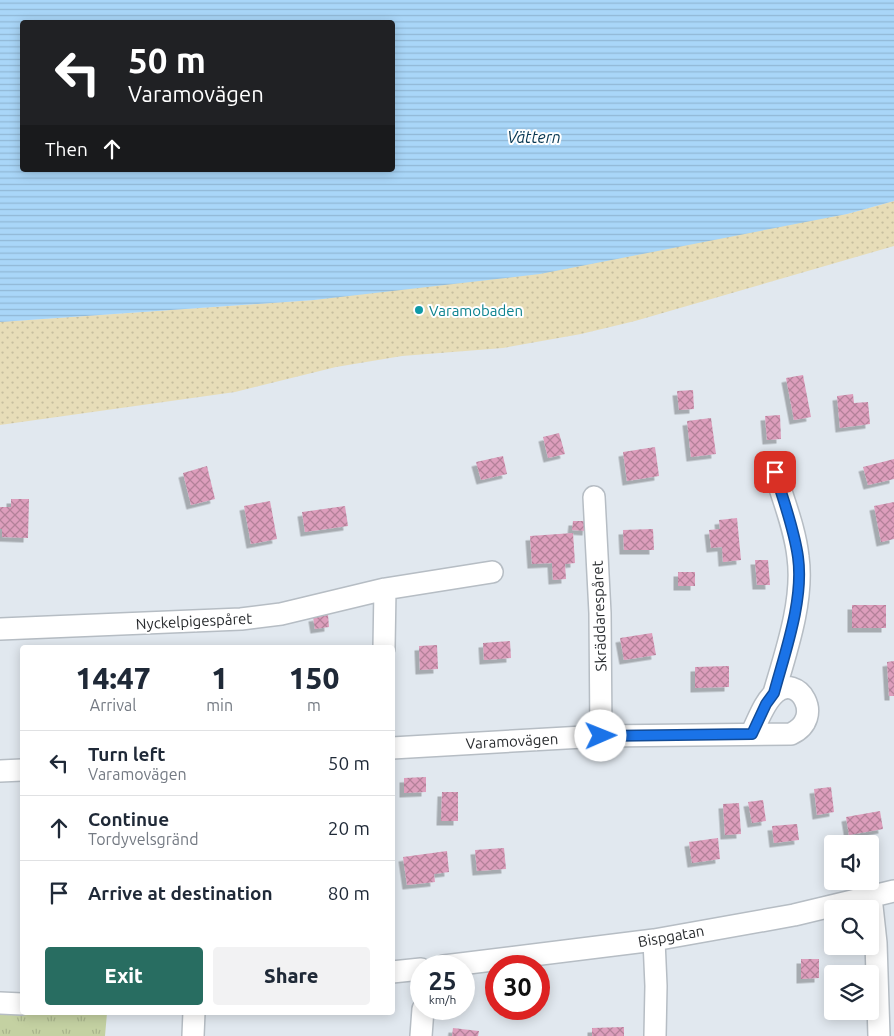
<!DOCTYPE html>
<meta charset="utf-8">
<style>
body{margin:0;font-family:Ubuntu,sans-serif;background:#f2f2f3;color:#1f2937;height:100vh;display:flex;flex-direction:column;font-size:19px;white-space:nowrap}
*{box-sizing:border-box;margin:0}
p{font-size:16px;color:#747a83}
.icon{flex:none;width:28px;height:28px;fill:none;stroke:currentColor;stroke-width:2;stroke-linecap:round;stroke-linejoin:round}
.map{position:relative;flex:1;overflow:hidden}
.drawer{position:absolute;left:20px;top:645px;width:375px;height:370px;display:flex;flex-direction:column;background:#fff;border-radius:5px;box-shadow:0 2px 12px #0003}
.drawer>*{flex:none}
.top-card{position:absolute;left:20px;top:20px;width:375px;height:152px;border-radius:5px;box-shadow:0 2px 12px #0003;background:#202124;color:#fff;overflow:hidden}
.buttons{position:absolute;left:824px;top:835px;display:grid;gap:10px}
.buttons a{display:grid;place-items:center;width:55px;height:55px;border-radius:5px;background:#fff;box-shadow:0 2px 12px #0003;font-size:25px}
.speed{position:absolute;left:410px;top:955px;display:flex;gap:10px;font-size:25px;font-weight:700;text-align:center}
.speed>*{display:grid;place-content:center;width:65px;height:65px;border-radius:50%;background:#fff;box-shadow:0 2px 12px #0003;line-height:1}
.speed small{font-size:12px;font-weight:400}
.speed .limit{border:8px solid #d22;background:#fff;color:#111}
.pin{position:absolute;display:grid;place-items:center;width:42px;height:42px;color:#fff;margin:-21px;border-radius:10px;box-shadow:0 2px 8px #0006}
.me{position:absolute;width:55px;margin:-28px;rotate:89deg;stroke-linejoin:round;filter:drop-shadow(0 0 4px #0008)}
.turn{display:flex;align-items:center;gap:18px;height:105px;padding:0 25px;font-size:22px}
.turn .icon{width:65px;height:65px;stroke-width:2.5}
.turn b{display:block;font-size:35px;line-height:42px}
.then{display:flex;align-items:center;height:48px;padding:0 25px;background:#0003;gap:10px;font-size:19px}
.eta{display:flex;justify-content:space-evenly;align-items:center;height:85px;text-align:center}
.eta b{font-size:30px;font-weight:800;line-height:35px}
.button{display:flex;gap:10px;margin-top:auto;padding:10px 25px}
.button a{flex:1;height:58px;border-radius:5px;background:#286d61;color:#fff;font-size:20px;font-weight:800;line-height:58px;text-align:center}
.button a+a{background:#f2f2f3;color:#1f2937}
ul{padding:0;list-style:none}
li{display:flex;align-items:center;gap:15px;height:65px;padding:0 25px;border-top:1px solid #e0e1e3}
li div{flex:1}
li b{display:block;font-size:19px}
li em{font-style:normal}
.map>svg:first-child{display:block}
.grass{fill:url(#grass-tufts)}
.sand{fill:url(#sand-dots)}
.water{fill:url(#water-rules);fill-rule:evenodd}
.building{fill:url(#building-cross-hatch);filter:url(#shadow)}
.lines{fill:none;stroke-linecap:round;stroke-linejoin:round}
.minor-casing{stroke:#b6bdc4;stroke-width:24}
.minor{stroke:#fff;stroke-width:21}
.route-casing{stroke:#114b97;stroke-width:12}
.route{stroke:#1a73e8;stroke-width:9}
.culture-dot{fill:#0f9aa8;stroke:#fff;stroke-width:2}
.labels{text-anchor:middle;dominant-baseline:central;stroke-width:4;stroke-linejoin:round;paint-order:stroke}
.culture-label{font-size:15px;fill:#0d838f;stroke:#fff;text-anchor:start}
.street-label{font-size:15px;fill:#282b2e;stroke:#fff}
.water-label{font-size:16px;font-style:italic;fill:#053550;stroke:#fff}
</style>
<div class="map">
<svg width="894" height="1036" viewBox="0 0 894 1036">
<defs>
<pattern id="grass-tufts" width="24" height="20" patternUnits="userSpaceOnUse" patternTransform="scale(1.25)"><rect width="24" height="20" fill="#c4d1a2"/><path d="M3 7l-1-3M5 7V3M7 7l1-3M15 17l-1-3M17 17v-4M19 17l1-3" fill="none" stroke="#a8b48c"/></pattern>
<pattern id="sand-dots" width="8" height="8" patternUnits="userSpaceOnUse" patternTransform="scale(1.25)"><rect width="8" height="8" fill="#e7ddb8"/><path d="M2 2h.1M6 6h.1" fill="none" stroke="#c6be9e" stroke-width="1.8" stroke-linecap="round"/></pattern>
<pattern id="water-rules" width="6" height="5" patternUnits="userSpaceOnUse" patternTransform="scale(1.25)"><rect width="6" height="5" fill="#a9d6f8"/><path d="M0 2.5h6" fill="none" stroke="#91b8d5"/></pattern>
<pattern id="building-cross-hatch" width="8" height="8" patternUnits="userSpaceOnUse" patternTransform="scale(1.25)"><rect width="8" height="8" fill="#dd9ebc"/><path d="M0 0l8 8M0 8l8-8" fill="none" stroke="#b38199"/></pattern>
<filter id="shadow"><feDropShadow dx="-4.5" dy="4.5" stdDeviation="0" flood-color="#0004"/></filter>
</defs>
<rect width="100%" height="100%" fill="#e1e8ef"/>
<!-- grass -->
<path class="grass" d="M0 998 22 1012 107 1013 105 1036H0Z"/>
<!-- sand -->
<path class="sand" d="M894 201V246L635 321 581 334 503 348 402 356 336 367 235 392 0 425V322L314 300 847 214Z"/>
<!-- water -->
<path class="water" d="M0 0H894V201L847 214 540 274 314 300 0 322ZM22 22H392V170H22Z"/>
<!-- building -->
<path class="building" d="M803 375 811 417 794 420 786 378Z
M693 390 694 409 679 410 677 391Z
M853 394 854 403 868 402 870 424 840 428 837 396Z
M780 415 781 439 767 440 765 416Z
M711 418 716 454 691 457 687 421Z
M559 433 565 454 548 458 543 437Z
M655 447 659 476 627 481 623 452Z
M503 456 507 474 481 480 476 462Z
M894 459V479L868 485 863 467Z
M207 466 215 499 191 505 183 473Z
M11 499H29L28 538 2 537V529H0V507H11Z
M270 501 277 539 251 544 244 506Z
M894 502V539L881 542 874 506Z
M345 506 348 526 305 532 302 512Z
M737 518 741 560 723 562 722 547 711 548 709 530 720 529 719 520Z
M573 521H588L587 531 572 530Z
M653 529 654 550H624L623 530Z
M573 533 575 563 565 564 566 579 553 580 552 563 532 564 530 536Z
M755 560H768L770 585H757Z
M678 572H695V586H678Z
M852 605H886V628H852Z
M328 615 329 627 315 629 313 617Z
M652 633 656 655 624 660 620 638Z
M510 641 511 658 484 660 483 643Z
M437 645 438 669 420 670 419 646Z
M894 661V696H889L887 662Z
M729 666V687L695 688V667Z
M426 777V792L404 793V778Z
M831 787 834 812 817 815 814 789Z
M442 792H458V821H441Z
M763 800 766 821 752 823 748 802Z
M739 803 741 834 725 835 723 804Z
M880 811 883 829 849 835 846 817Z
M797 824 799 840 774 843 772 826Z
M718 838 720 859 692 863 689 842Z
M504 848 506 869 477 871 475 850Z
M447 851 449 872 434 874 435 882 407 885 403 857Z
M801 959H819V978L801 979Z
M831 1007H832V1011H854V1014L831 1013Z
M624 1027V1036H592V1028Z
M453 1028 479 1031 478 1036H452Z"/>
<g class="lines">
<!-- minor casing -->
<g class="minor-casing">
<path id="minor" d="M594 497 600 613 601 736
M0 629 241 619 281 614 385 589 492 572
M384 648 385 589
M774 693C786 652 804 600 798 557 795 528 783 500 775 472
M392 748 601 736 791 734C826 718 798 672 775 693 764 702 758 721 751 734
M0 771 22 770
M871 897 876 943 879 1036
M654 940 656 986 655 1036
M444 966 654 940 794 915 894 891
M392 972 421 969
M0 1003 22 1004
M193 1036 194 1012
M421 1036 423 1009"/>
</g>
<!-- minor -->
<use href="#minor" class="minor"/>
</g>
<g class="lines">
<!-- route casing -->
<g class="route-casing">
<path id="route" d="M601 736 752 734 766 704 774 693C785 652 804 600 798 557 794 528 783 500 775 472"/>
</g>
<!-- route -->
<use href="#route" class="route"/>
</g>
<!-- markers -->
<circle class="culture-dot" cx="419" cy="310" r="5"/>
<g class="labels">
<!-- culture labels -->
<g class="culture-label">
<text x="429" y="310">Varamobaden</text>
</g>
<!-- street labels -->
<g class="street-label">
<text transform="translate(599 616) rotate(-92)">Skräddarespåret</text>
<text transform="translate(194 621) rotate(-3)">Nyckelpigespåret</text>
<text transform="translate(512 741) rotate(-3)">Varamovägen</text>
<text transform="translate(671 936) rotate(-10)">Bispgatan</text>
</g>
<!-- water labels -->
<g class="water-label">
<text x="534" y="137">Vättern</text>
</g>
</g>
</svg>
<div class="buttons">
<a><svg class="icon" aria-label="sound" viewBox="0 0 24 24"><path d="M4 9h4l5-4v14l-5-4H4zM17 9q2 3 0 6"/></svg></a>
<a><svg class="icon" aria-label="search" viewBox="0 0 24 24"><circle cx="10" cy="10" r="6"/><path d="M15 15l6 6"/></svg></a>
<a><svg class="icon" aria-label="layers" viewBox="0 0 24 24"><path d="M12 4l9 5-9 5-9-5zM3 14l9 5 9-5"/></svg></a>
</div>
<div class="speed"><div>25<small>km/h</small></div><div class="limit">30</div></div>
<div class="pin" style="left:775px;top:472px;background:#d93025"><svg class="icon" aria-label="arrive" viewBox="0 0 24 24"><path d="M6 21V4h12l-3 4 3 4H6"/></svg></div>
<svg class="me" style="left:601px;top:736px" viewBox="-20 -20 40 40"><circle r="19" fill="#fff"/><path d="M0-13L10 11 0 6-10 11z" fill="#1a73e8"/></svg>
<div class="top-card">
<div class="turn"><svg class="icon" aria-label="left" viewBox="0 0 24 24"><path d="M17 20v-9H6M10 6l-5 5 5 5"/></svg><div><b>50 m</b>Varamovägen</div></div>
<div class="then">Then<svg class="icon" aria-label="ahead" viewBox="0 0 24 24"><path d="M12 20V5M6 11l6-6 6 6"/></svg></div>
</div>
<section class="drawer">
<div class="eta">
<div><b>14:47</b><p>Arrival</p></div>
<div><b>1</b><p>min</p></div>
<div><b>150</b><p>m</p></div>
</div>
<ul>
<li><svg class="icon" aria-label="left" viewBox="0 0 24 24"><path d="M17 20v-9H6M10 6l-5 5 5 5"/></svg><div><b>Turn left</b><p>Varamovägen</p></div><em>50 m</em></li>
<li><svg class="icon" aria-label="ahead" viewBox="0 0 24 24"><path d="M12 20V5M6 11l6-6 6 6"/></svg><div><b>Continue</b><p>Tordyvelsgränd</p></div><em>20 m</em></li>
<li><svg class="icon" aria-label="arrive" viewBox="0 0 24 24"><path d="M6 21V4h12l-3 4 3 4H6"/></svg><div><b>Arrive at destination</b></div><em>80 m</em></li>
</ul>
<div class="button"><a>Exit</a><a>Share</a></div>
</section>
</div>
